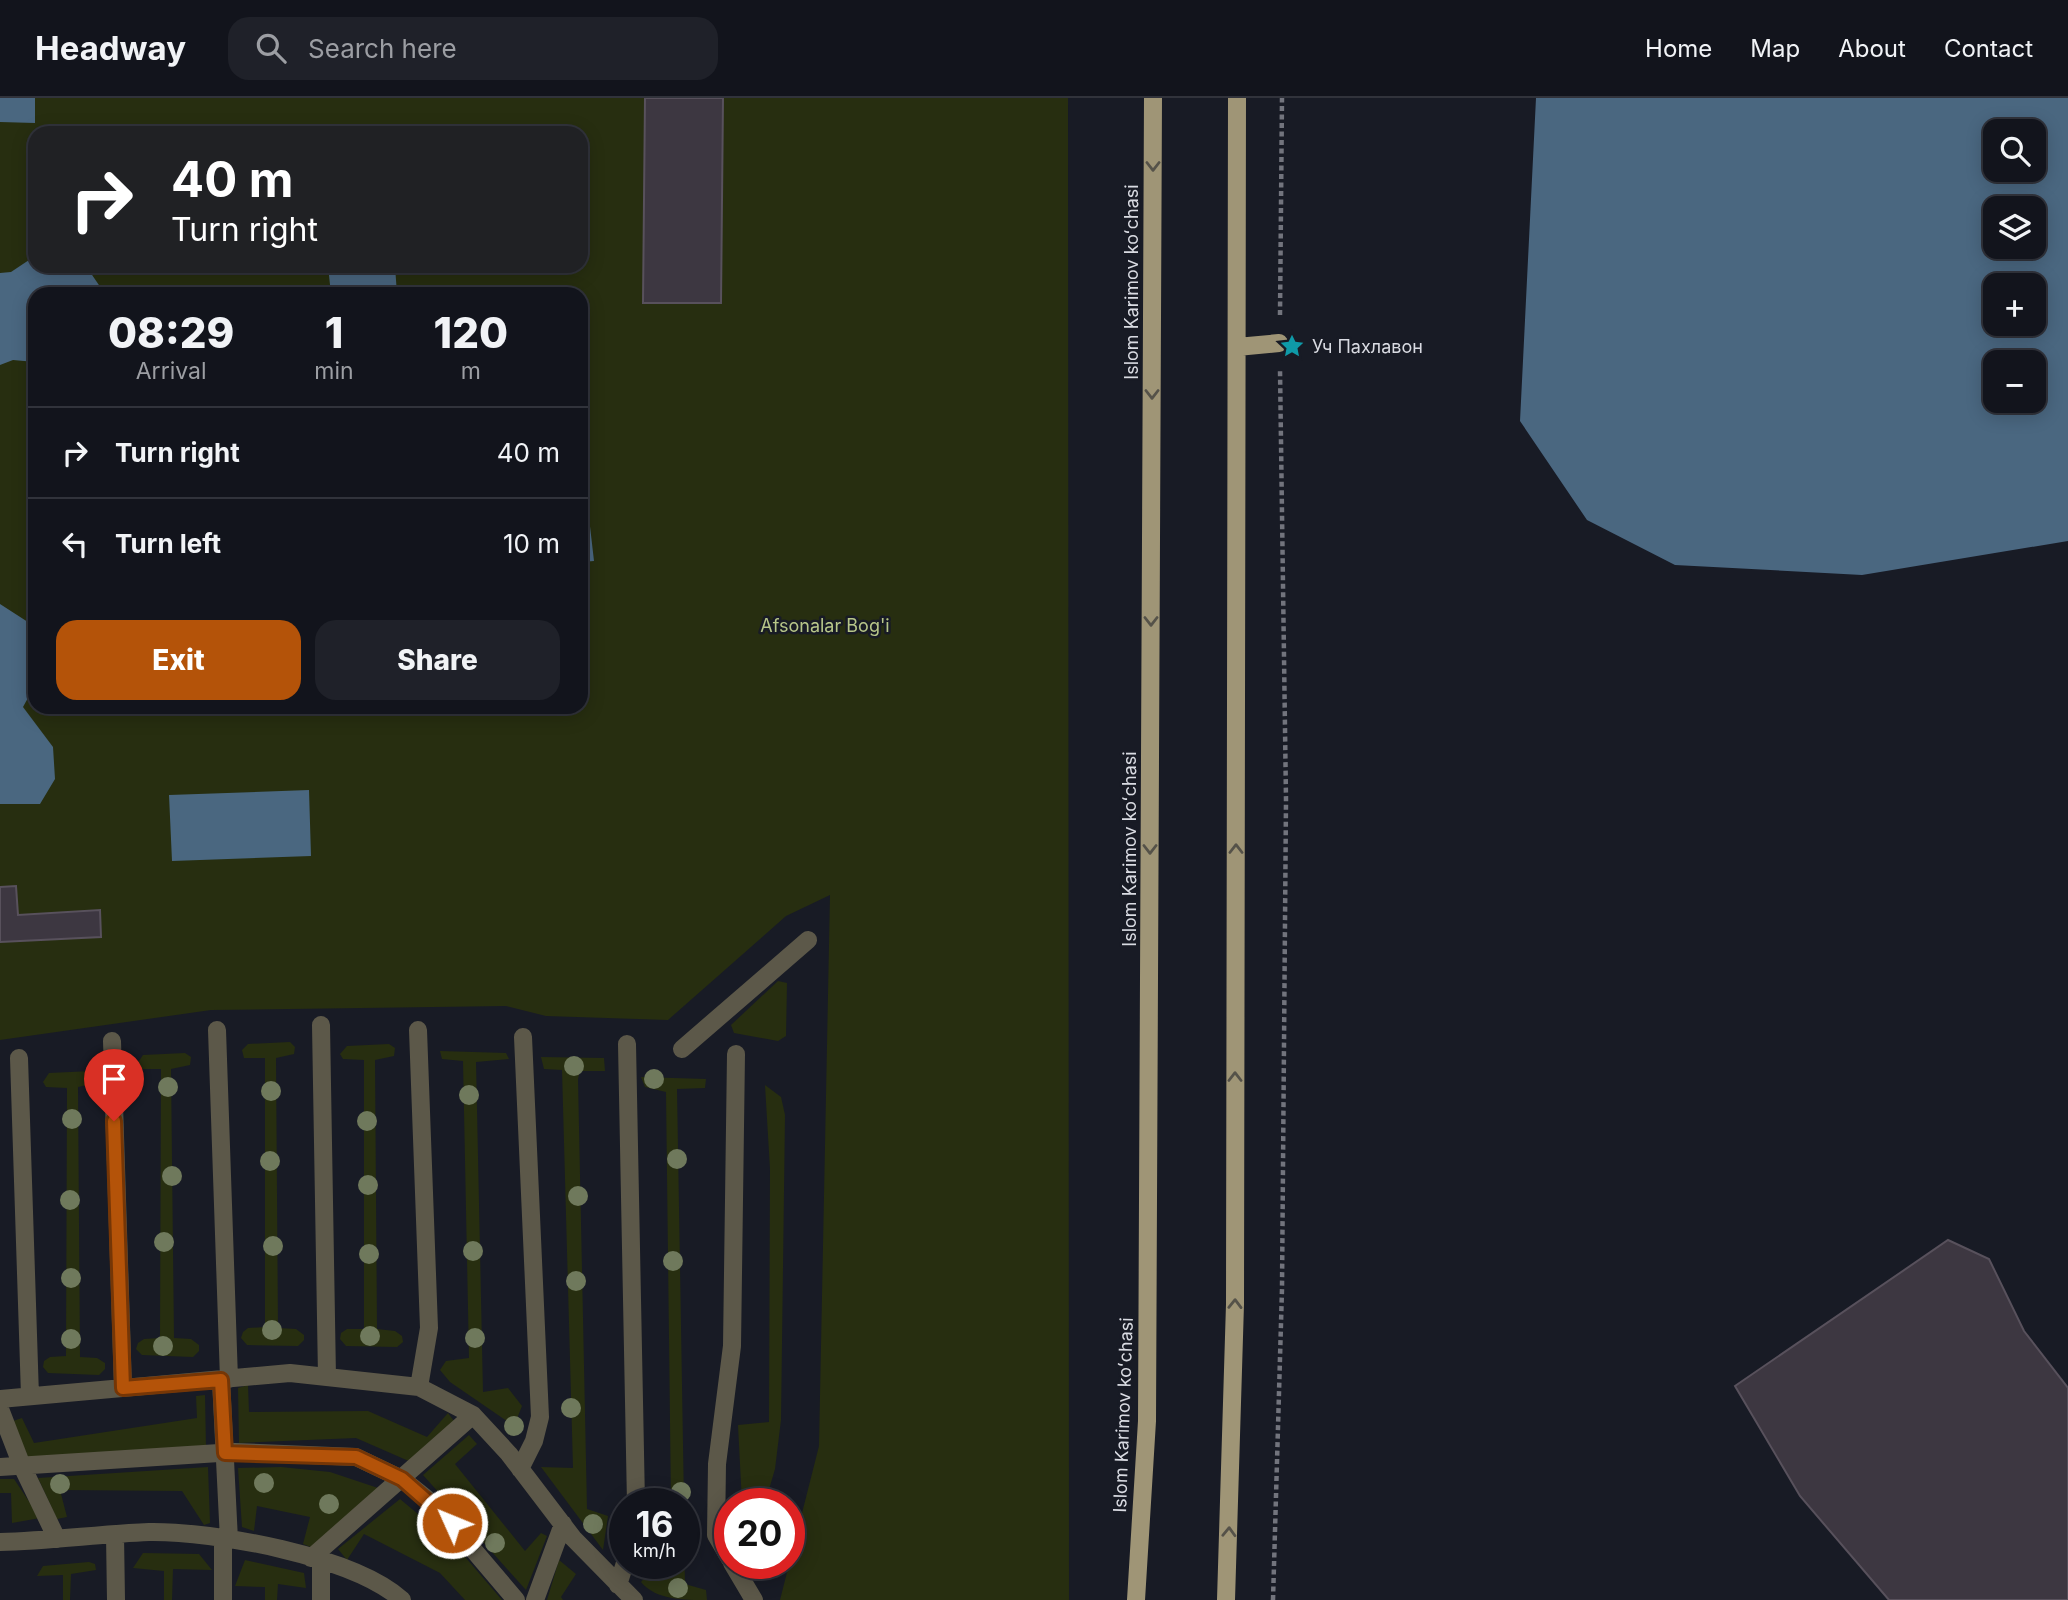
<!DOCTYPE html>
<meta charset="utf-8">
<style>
body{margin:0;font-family:Inter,sans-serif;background:#1f2129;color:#f1f3f6;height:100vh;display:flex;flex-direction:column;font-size:26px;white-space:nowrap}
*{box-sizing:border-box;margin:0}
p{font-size:23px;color:#9c9ea3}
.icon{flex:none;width:38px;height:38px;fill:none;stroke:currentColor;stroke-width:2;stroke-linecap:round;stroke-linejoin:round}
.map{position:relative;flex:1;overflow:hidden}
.panel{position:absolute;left:28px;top:189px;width:560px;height:427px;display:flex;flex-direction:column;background:#12141c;border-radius:21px;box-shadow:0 4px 18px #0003,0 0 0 2px #31333b}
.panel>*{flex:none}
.hud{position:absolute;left:28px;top:28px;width:560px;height:147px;border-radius:21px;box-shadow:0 4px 18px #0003,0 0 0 2px #31333b;background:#202124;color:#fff;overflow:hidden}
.tools{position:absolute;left:1983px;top:21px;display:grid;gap:14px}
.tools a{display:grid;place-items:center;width:63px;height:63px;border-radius:14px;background:#12141c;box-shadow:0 4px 18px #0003,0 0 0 2px #31333b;font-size:35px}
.speed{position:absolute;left:609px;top:1390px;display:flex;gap:14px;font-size:35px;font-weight:700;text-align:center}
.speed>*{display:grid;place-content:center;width:91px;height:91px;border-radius:50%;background:#12141c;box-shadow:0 4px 18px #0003,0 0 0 2px #31333b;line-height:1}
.speed small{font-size:18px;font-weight:400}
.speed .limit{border:10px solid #d22;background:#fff;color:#111}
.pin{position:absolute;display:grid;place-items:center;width:60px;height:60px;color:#fff;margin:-72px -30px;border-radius:50% 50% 50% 0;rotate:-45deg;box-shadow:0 0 7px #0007}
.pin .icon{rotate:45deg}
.me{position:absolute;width:77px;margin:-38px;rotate:314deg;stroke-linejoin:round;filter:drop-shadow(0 0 5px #0008)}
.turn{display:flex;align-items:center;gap:24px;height:147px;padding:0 28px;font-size:32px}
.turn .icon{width:91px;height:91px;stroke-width:2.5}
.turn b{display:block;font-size:49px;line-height:60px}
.eta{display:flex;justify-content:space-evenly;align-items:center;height:119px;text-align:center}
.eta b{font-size:42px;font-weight:800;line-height:49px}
.primary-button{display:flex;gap:14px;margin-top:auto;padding:14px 28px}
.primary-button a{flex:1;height:80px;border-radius:21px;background:#b45309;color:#fff;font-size:28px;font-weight:800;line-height:80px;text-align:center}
.primary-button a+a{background:#1f2129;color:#f1f3f6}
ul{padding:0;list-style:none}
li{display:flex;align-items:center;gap:21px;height:91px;padding:0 28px;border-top:2px solid #31333b}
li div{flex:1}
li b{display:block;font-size:26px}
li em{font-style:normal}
header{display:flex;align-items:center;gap:42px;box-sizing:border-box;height:98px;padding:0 35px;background:#12141c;border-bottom:2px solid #31333b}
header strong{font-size:33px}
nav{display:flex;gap:38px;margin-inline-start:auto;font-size:24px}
.search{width:490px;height:63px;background:#1f2129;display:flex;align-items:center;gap:18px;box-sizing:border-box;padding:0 24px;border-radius:21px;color:#9c9ea3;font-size:26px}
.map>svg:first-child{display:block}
.green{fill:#272e10;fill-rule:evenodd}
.water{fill:#4a6780;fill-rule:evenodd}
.building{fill:#3d3741;stroke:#58515c;stroke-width:2}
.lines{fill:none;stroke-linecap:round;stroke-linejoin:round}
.path{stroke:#72747d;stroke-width:4.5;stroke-dasharray:5 3.5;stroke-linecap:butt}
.service{stroke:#5c5849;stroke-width:18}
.primary{stroke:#9f9576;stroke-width:18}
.tree{fill:#6f795c}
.oneway{stroke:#555249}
.route-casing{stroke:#753606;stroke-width:18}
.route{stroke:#b45309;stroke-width:12}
.labels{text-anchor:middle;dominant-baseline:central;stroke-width:5;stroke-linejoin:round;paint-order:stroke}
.street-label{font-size:18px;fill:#d9dbe2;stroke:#181b25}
.poi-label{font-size:18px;fill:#d9dbe2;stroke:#181b25;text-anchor:start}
.park-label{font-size:18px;fill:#b7c689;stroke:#181b25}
</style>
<header>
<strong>Headway</strong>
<div class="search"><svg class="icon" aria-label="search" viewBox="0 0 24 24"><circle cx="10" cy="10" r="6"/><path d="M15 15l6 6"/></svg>Search here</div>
<nav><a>Home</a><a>Map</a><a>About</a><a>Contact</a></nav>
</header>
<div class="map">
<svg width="2068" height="1502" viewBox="0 0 2068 1502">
<rect width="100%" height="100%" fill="#181b25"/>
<!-- green -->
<path class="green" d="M0 0H1068L1069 1502H780L819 1348 830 797 786 818 668 922 546 918 506 908 211 912 0 942ZM35 35H581V168H35ZM35 196H581V609H35Z
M778 883 787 885 786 938 778 943 734 935 731 927Z
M290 944 295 949 294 956 276 960 278 1230 296 1231 304 1237V1242L298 1248 247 1247 241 1240 243 1234 248 1230 265 1229V960H244L242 952 248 946Z
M389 946 395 950 394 958 375 962 377 1231 395 1233 402 1238 403 1244 397 1249 346 1248 340 1241 341 1235 347 1231H364V962L343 961 340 956 347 948Z
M440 953 506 955 509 961 476 964 483 1294 508 1290 522 1308 514 1328 450 1284 440 1272 446 1263 469 1260 463 963 442 961Z
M185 955 191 959 190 967 171 971 174 1240 191 1241 199 1247V1253L193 1259 142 1257 136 1251 138 1245 144 1241 160 1240 161 971H140L137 966 143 957Z
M541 959 604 960 605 973H580L578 981 587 1411 608 1418 603 1452 541 1369 573 1370 562 972 544 971Z
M92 973 97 977 96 985 78 989 80 1259 97 1260 105 1265V1271L99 1277 48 1275 43 1269 44 1263 50 1259 66 1258 67 990 46 989 43 984 49 975Z
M641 979 706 981 705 990 677 991 684 1405H671L666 994 645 989Z
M765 987 781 999 785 1017 781 1322 775 1371 765 1405H742L738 1327 769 1324 770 1071Z
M248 1287 249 1314 368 1313 427 1339 448 1315 457 1327 411 1364 356 1340 239 1345 238 1290Z
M205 1297 206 1349 28 1360 13 1323 22 1320 34 1345 197 1320 196 1298Z
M469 1337 477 1346 455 1366 525 1453 541 1435 547 1438 526 1492 423 1377Z
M208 1369 210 1425 204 1427 182 1393 60 1392 67 1419 57 1421 38 1380Z
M281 1369 330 1374 378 1390 313 1450 303 1446 310 1419 257 1408 254 1433 242 1429 238 1370Z
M0 1381H14L40 1420 12 1425 11 1395H0Z
M400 1401 454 1446 502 1502H465L440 1475 364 1436 347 1462 338 1451Z
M684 1440 685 1486 706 1492 707 1502C683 1502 656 1502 641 1484L649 1474 672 1479V1465H684Z
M143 1455 199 1456 212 1472 173 1471 172 1502H164V1473L133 1470Z
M245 1462 304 1475 306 1490 278 1486 277 1502H265V1489L235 1488Z
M559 1462 576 1476 561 1499 563 1502H547Z
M89 1464 95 1466 96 1472 71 1476 70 1502H63V1477L37 1478 43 1468Z"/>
<!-- water -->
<path class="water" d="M0 0H35V25L0 24Z
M1536 0H2068V443L1862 477 1675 467 1587 422 1520 323ZM2034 33V72H1995V33ZM2034 110V149H1995V110ZM2034 187V226H1995V187ZM2034 264V303H1995V264Z
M35 158V168H86L105 196H35V264L13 262 0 267V175L11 174Z
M328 168H395L397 196H331Z
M581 350 594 463 581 464Z
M0 506 31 526 35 535V587L23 609 53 649 55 681 40 706H0Z
M309 692 311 758 172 763 169 697Z"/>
<!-- building -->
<path class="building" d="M645 0H723L721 205H643Z
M16 788 18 817 100 812 101 839 0 844V789Z
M1948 1142 1989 1161 2024 1233 2068 1290V1502H1889L1800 1398 1735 1288Z"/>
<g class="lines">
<!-- path -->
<path class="path" d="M1280 217 1282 0
M1273 1502 1282 1191 1286 702 1280 271"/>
<!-- service -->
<path class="service" d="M321 927 327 1279
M217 932 229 1281
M418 932 429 1230 419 1289
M112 943 123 1290
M627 946 636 1405
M682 951 808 842
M19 960 30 1298
M221 1282 229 1442
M0 1301 290 1275 419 1289 473 1317 509 1356 573 1440 634 1502
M0 1311 22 1368 57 1441
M0 1369 235 1354 356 1359 402 1381 437 1409 516 1502
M520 1371 534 1343 540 1319 523 939
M115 1437 116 1502
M0 1444C50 1443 99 1436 149 1434 214 1433 353 1458 402 1502
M311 1460 473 1317
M730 1461 716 1437 717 1366 732 1248 736 956
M321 1462V1502
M732 1465 754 1502
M618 1487 625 1465
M223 1502V1441
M535 1502 563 1426"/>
<!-- primary -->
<path class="primary" d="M1237 249 1279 245
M1136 1502 1147 1323 1153 0
M1226 1502 1235 1206 1237 0"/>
</g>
<!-- trees -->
<g class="tree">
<circle cx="574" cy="968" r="10"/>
<circle cx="654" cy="981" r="10"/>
<circle cx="168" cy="989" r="10"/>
<circle cx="271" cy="993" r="10"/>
<circle cx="469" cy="997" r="10"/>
<circle cx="72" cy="1021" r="10"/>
<circle cx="367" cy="1023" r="10"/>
<circle cx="677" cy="1061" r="10"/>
<circle cx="270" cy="1063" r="10"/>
<circle cx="172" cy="1078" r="10"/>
<circle cx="368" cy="1087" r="10"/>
<circle cx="578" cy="1098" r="10"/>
<circle cx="70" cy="1102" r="10"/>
<circle cx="164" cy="1144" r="10"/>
<circle cx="273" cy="1148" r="10"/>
<circle cx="473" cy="1153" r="10"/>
<circle cx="369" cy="1156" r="10"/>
<circle cx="673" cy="1163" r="10"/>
<circle cx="71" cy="1180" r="10"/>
<circle cx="576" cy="1183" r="10"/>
<circle cx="272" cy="1232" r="10"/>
<circle cx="370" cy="1238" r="10"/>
<circle cx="475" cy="1240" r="10"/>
<circle cx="71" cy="1241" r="10"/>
<circle cx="163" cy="1248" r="10"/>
<circle cx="571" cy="1310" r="10"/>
<circle cx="514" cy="1328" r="10"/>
<circle cx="264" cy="1385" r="10"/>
<circle cx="60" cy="1386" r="10"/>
<circle cx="681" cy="1394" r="10"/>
<circle cx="329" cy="1406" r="10"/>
<circle cx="593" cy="1426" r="10"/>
<circle cx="495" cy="1445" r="10"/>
<circle cx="678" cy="1490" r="10"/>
</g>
<!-- one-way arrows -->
<defs><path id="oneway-chevron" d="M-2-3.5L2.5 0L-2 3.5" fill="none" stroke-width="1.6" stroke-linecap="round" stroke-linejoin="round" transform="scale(1.75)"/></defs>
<g class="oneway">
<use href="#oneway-chevron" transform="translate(1153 68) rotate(90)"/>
<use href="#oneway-chevron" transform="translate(1152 296) rotate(90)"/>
<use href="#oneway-chevron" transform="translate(1151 523) rotate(90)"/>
<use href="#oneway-chevron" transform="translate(1150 751) rotate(90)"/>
<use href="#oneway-chevron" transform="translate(1236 751) rotate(-90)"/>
<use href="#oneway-chevron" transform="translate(1235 979) rotate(-90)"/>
<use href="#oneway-chevron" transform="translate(1235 1206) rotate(-89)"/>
<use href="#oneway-chevron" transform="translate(1229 1434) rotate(-88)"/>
</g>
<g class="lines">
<!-- route casing -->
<g class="route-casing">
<path id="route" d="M114 1023 123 1290 221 1282 225 1355 356 1359 402 1381 452 1425"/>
</g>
<!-- route -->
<use href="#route" class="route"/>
</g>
<!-- icons -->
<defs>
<g id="sight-bare" transform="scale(1.89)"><path d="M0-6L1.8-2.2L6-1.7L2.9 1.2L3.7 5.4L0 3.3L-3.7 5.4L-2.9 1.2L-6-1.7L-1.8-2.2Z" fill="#0f9aa8" stroke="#181b25" stroke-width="2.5" paint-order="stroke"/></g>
</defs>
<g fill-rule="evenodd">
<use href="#sight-bare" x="1292" y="248"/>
</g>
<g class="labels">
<!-- street labels -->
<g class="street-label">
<text transform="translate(1131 184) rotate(-90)">Islom Karimov koʻchasi</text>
<text transform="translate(1129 751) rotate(-90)">Islom Karimov koʻchasi</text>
<text transform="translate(1123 1317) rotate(-88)">Islom Karimov koʻchasi</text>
</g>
<!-- poi labels -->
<g class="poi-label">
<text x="1312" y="248">Уч Пахлавон</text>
</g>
<!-- park labels -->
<g class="park-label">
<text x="825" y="527">Afsonalar Bog'i</text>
</g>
</g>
</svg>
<div class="tools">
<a><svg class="icon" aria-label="search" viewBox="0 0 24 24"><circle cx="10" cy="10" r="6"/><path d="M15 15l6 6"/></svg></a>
<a><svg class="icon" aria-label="layers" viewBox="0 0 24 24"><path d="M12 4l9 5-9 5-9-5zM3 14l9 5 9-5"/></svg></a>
<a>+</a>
<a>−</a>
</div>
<div class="speed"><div>16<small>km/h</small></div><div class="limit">20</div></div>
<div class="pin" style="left:114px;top:1023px;background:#d93025"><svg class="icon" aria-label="arrive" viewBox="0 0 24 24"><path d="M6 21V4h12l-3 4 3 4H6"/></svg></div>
<svg class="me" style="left:452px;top:1425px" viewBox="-20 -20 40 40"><circle r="17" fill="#b45309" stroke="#fff" stroke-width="3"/><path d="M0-11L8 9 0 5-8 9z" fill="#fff"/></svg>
<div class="hud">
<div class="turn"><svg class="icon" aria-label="right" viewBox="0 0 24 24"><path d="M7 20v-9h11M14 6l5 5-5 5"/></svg><div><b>40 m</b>Turn right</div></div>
</div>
<section class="panel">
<div class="eta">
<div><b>08:29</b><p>Arrival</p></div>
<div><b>1</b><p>min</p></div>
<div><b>120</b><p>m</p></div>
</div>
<ul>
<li><svg class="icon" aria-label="right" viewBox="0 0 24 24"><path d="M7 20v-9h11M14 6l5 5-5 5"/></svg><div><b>Turn right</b></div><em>40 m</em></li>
<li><svg class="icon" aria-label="left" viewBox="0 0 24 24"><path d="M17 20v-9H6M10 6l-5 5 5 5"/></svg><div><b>Turn left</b></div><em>10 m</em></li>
</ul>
<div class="primary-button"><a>Exit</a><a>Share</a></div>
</section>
</div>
